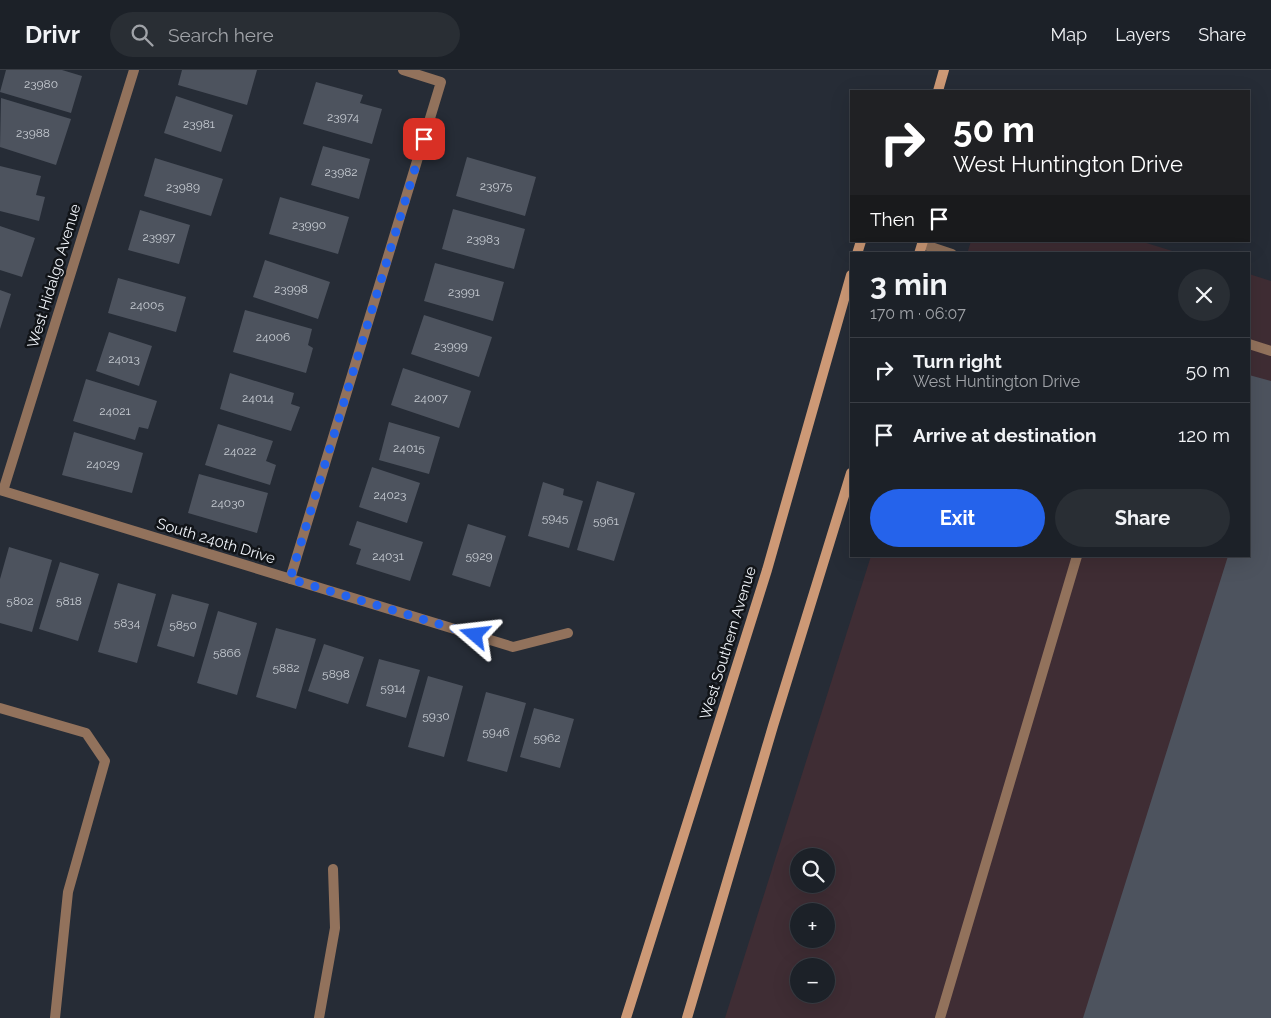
<!DOCTYPE html>
<meta charset="utf-8">
<style>
body{margin:0;font-family:Raleway,sans-serif;background:#292e34;color:#f1f3f6;height:100vh;display:flex;flex-direction:column;font-size:19px;white-space:nowrap}
*{box-sizing:border-box;margin:0}
p{font-size:16px;color:#a0a3a8}
.icon{flex:none;width:28px;height:28px;fill:none;stroke:currentColor;stroke-width:2;stroke-linecap:round;stroke-linejoin:round}
.map{position:relative;flex:1;overflow:hidden}
.drawer{position:absolute;left:850px;top:182px;width:400px;height:305px;display:flex;flex-direction:column;background:#1c2128;border-radius:0px;box-shadow:0 5px 20px #0002,0 0 0 1px #3a3e45}
.drawer>*{flex:none}
.banner{position:absolute;left:850px;top:20px;width:400px;height:152px;border-radius:0px;box-shadow:0 5px 20px #0002,0 0 0 1px #3a3e45;background:#202124;color:#fff;overflow:hidden}
.fabs{position:absolute;left:790px;top:778px;display:grid;gap:10px}
.fabs a{display:grid;place-items:center;width:45px;height:45px;border-radius:50%;background:#1c2128;box-shadow:0 5px 20px #0002,0 0 0 1px #3a3e45;font-size:25px}
.pin{position:absolute;display:grid;place-items:center;width:42px;height:42px;color:#fff;margin:-21px;border-radius:10px;box-shadow:0 2px 8px #0006}
.me{position:absolute;width:55px;margin:-28px;rotate:287deg;stroke-linejoin:round;filter:drop-shadow(0 0 4px #0008)}
.turn{display:flex;align-items:center;gap:18px;height:105px;padding:0 20px;font-size:22px}
.turn .icon{width:65px;height:65px;stroke-width:2.5}
.turn b{display:block;font-size:35px;line-height:42px}
.then{display:flex;align-items:center;height:48px;padding:0 20px;background:#0003;gap:10px;font-size:19px}
.round{display:grid;place-items:center;flex:none;width:52px;height:52px;border-radius:26px;background:#292e34}
.overview{display:flex;align-items:center;justify-content:space-between;height:85px;padding:0 20px}
h1{font-size:30px;font-weight:700;line-height:38px}
.cta{display:flex;gap:10px;margin-top:auto;padding:10px 20px}
.cta a{flex:1;height:58px;border-radius:30px;background:#2563eb;color:#fff;font-size:20px;font-weight:700;line-height:58px;text-align:center}
.cta a+a{background:#292e34;color:#f1f3f6}
ul{padding:0;list-style:none}
li{display:flex;align-items:center;gap:15px;height:65px;padding:0 20px;border-top:1px solid #3a3e45}
li div{flex:1}
li b{display:block;font-size:19px}
li em{font-style:normal}
header{display:flex;align-items:center;gap:30px;box-sizing:border-box;height:70px;padding:0 25px;background:#1c2128;border-bottom:1px solid #3a3e45}
header strong{font-size:24px}
nav{display:flex;gap:28px;margin-inline-start:auto;font-size:18px}
.search{width:350px;height:45px;background:#292e34;display:flex;align-items:center;gap:12px;box-sizing:border-box;padding:0 18px;border-radius:28px;color:#a0a3a8;font-size:19px}
.map>svg:first-child{display:block}
.industrial{fill:#3f2d34;fill-rule:evenodd}
.building{fill:#4d535e}
.lines{fill:none;stroke-linecap:round;stroke-linejoin:round}
.service{stroke:#92725c;stroke-width:10}
.minor{stroke:#92725c;stroke-width:10}
.secondary{stroke:#cd9976;stroke-width:10}
.route{stroke:#2563eb;stroke-width:9;stroke-dasharray:0 16.2}
.labels{text-anchor:middle;dominant-baseline:central;stroke-width:5;stroke-linejoin:round;paint-order:stroke}
.number-label{font-size:12px;fill:#c7ccd3}
.street-label{font-size:15px;fill:#f0f4fa;stroke:#111418}
</style>
<header>
<strong>Drivr</strong>
<div class="search"><svg class="icon" aria-label="search" viewBox="0 0 24 24"><circle cx="10" cy="10" r="6"/><path d="M15 15l6 6"/></svg>Search here</div>
<nav><a>Map</a><a>Layers</a><a>Share</a></nav>
</header>
<div class="map">
<svg width="1271" height="948" viewBox="0 0 1271 948">
<rect width="100%" height="100%" fill="#262c36"/>
<!-- industrial -->
<path class="industrial" d="M971 171H1140L1182 184H967Z
M1249 204 1271 211V948H725L871 486H1249ZM799 786H826V814H799ZM799 841H826V869H799ZM799 896H826V924H799Z"/>
<!-- building -->
<path class="building" d="M6 0H62L82 6 71 43 0 22Z
M182 0H257L247 35 178 15Z
M316 12 363 25 360 33 382 39 372 74 303 54Z
M176 26 233 45 221 82 164 63Z
M1 28 71 49 56 95 0 77Z
M323 76 370 89 359 129 311 115Z
M467 87 536 107 525 146 456 126Z
M155 88 223 109 211 146 144 126Z
M0 96 41 106 36 125 45 127 39 151 0 141Z
M280 127 349 147 338 184 269 164Z
M453 139 525 159 514 199 442 179Z
M140 140 190 155 179 194 128 180Z
M0 156 35 168 22 207 0 200Z
M265 190 330 212 318 249 253 227Z
M435 193 504 212 493 251 424 231Z
M118 208 186 227 176 262 108 243Z
M0 220 11 224 0 259Z
M245 240 312 259 308 275 313 278 306 303 233 282Z
M424 245 492 267 479 307 411 284Z
M109 262 152 276 139 316 96 301Z
M403 298 471 321 459 358 391 335Z
M230 303 294 323 291 334 300 337 291 361 220 339Z
M1249 305 1271 311V948H1083L1228 486H1249Z
M86 309 157 331 148 359 139 357 135 370 73 351Z
M389 352 440 367 429 404 379 390Z
M218 354 273 371 266 391 276 395 270 415 205 395Z
M74 362 143 383 132 423 62 405Z
M372 397 420 413 407 453 359 437Z
M199 404 268 423 257 463 188 443Z
M597 411 635 423 614 491 577 480Z
M543 412 564 419 563 425 583 431 569 478 528 466Z
M357 451 423 472 410 511 356 494 361 479 349 475Z
M468 454 506 466 490 517 452 505Z
M9 477 52 490 32 562 0 553V509Z
M60 492 99 504 78 571 39 559Z
M118 513 156 524 137 593 98 582Z
M172 524 209 534 194 587 157 576Z
M218 541 257 553 237 625 197 613Z
M276 558 316 569 296 639 256 627Z
M324 574 364 587 348 634 308 621Z
M379 589 420 600 406 648 366 636Z
M428 606 463 616 444 687 408 677Z
M486 622 526 633 507 702 467 691Z
M534 638 574 649 560 698 520 687Z"/>
<g class="lines">
<!-- service -->
<path class="service" d="M922 174 952 184
M1249 274 1271 281
M940 948 1077 486"/>
<!-- minor -->
<path class="minor" d="M0 420 513 577 568 563
M3 421 134 0
M290 509 441 12 403 0
M0 638 86 663 105 691 68 822 55 948
M319 948 335 858 333 799"/>
<!-- secondary -->
<path class="secondary" d="M938 21 944 0
M857 184 861 171
M919 184 923 171
M626 948 767 500 851 205
M687 948 773 656 851 403"/>
</g>
<g class="lines">
<!-- route -->
<path class="route" d="M424 69 290 509 475 565"/>
</g>
<g class="labels">
<!-- number labels -->
<g class="number-label">
<text x="41" y="14">23980</text>
<text x="343" y="47">23974</text>
<text x="199" y="54">23981</text>
<text x="33" y="63">23988</text>
<text x="341" y="102">23982</text>
<text x="496" y="116">23975</text>
<text x="183" y="117">23989</text>
<text x="309" y="155">23990</text>
<text x="159" y="167">23997</text>
<text x="483" y="169">23983</text>
<text x="291" y="219">23998</text>
<text x="464" y="222">23991</text>
<text x="147" y="235">24005</text>
<text x="273" y="267">24006</text>
<text x="451" y="276">23999</text>
<text x="124" y="289">24013</text>
<text x="258" y="328">24014</text>
<text x="431" y="328">24007</text>
<text x="115" y="341">24021</text>
<text x="409" y="378">24015</text>
<text x="240" y="381">24022</text>
<text x="103" y="394">24029</text>
<text x="390" y="425">24023</text>
<text x="228" y="433">24030</text>
<text x="555" y="448">5945</text>
<text x="606" y="451">5961</text>
<text x="388" y="486">24031</text>
<text x="479" y="486">5929</text>
<text x="20" y="531">5802</text>
<text x="69" y="531">5818</text>
<text x="127" y="553">5834</text>
<text x="183" y="555">5850</text>
<text x="227" y="583">5866</text>
<text x="286" y="598">5882</text>
<text x="336" y="604">5898</text>
<text x="393" y="618">5914</text>
<text x="436" y="646">5930</text>
<text x="496" y="662">5946</text>
<text x="547" y="668">5962</text>
</g>
<!-- street labels -->
<g class="street-label">
<text transform="translate(54 206) rotate(-73)">West Hidalgo Avenue</text>
<text transform="translate(216 471) rotate(17)">South 240th Drive</text>
<text transform="translate(728 573) rotate(-73)">West Southern Avenue</text>
</g>
</g>
</svg>
<div class="fabs">
<a><svg class="icon" aria-label="search" viewBox="0 0 24 24"><circle cx="10" cy="10" r="6"/><path d="M15 15l6 6"/></svg></a>
<a>+</a>
<a>−</a>
</div>
<div class="pin" style="left:424px;top:69px;background:#d93025"><svg class="icon" aria-label="arrive" viewBox="0 0 24 24"><path d="M6 21V4h12l-3 4 3 4H6"/></svg></div>
<svg class="me" style="left:475px;top:565px" viewBox="-20 -20 40 40"><path d="M0-17L14 15 0 8-14 15z" fill="#2563eb" stroke="#fff" stroke-width="4"/></svg>
<div class="banner">
<div class="turn"><svg class="icon" aria-label="right" viewBox="0 0 24 24"><path d="M7 20v-9h11M14 6l5 5-5 5"/></svg><div><b>50 m</b>West Huntington Drive</div></div>
<div class="then">Then<svg class="icon" aria-label="arrive" viewBox="0 0 24 24"><path d="M6 21V4h12l-3 4 3 4H6"/></svg></div>
</div>
<section class="drawer">
<div class="overview"><div><h1>3 min</h1><p>170 m · 06:07</p></div><a class="round"><svg class="icon" aria-label="close" viewBox="0 0 24 24"><path d="M6 6l12 12M18 6L6 18"/></svg></a></div>
<ul>
<li><svg class="icon" aria-label="right" viewBox="0 0 24 24"><path d="M7 20v-9h11M14 6l5 5-5 5"/></svg><div><b>Turn right</b><p>West Huntington Drive</p></div><em>50 m</em></li>
<li><svg class="icon" aria-label="arrive" viewBox="0 0 24 24"><path d="M6 21V4h12l-3 4 3 4H6"/></svg><div><b>Arrive at destination</b></div><em>120 m</em></li>
</ul>
<div class="cta"><a>Exit</a><a>Share</a></div>
</section>
</div>
